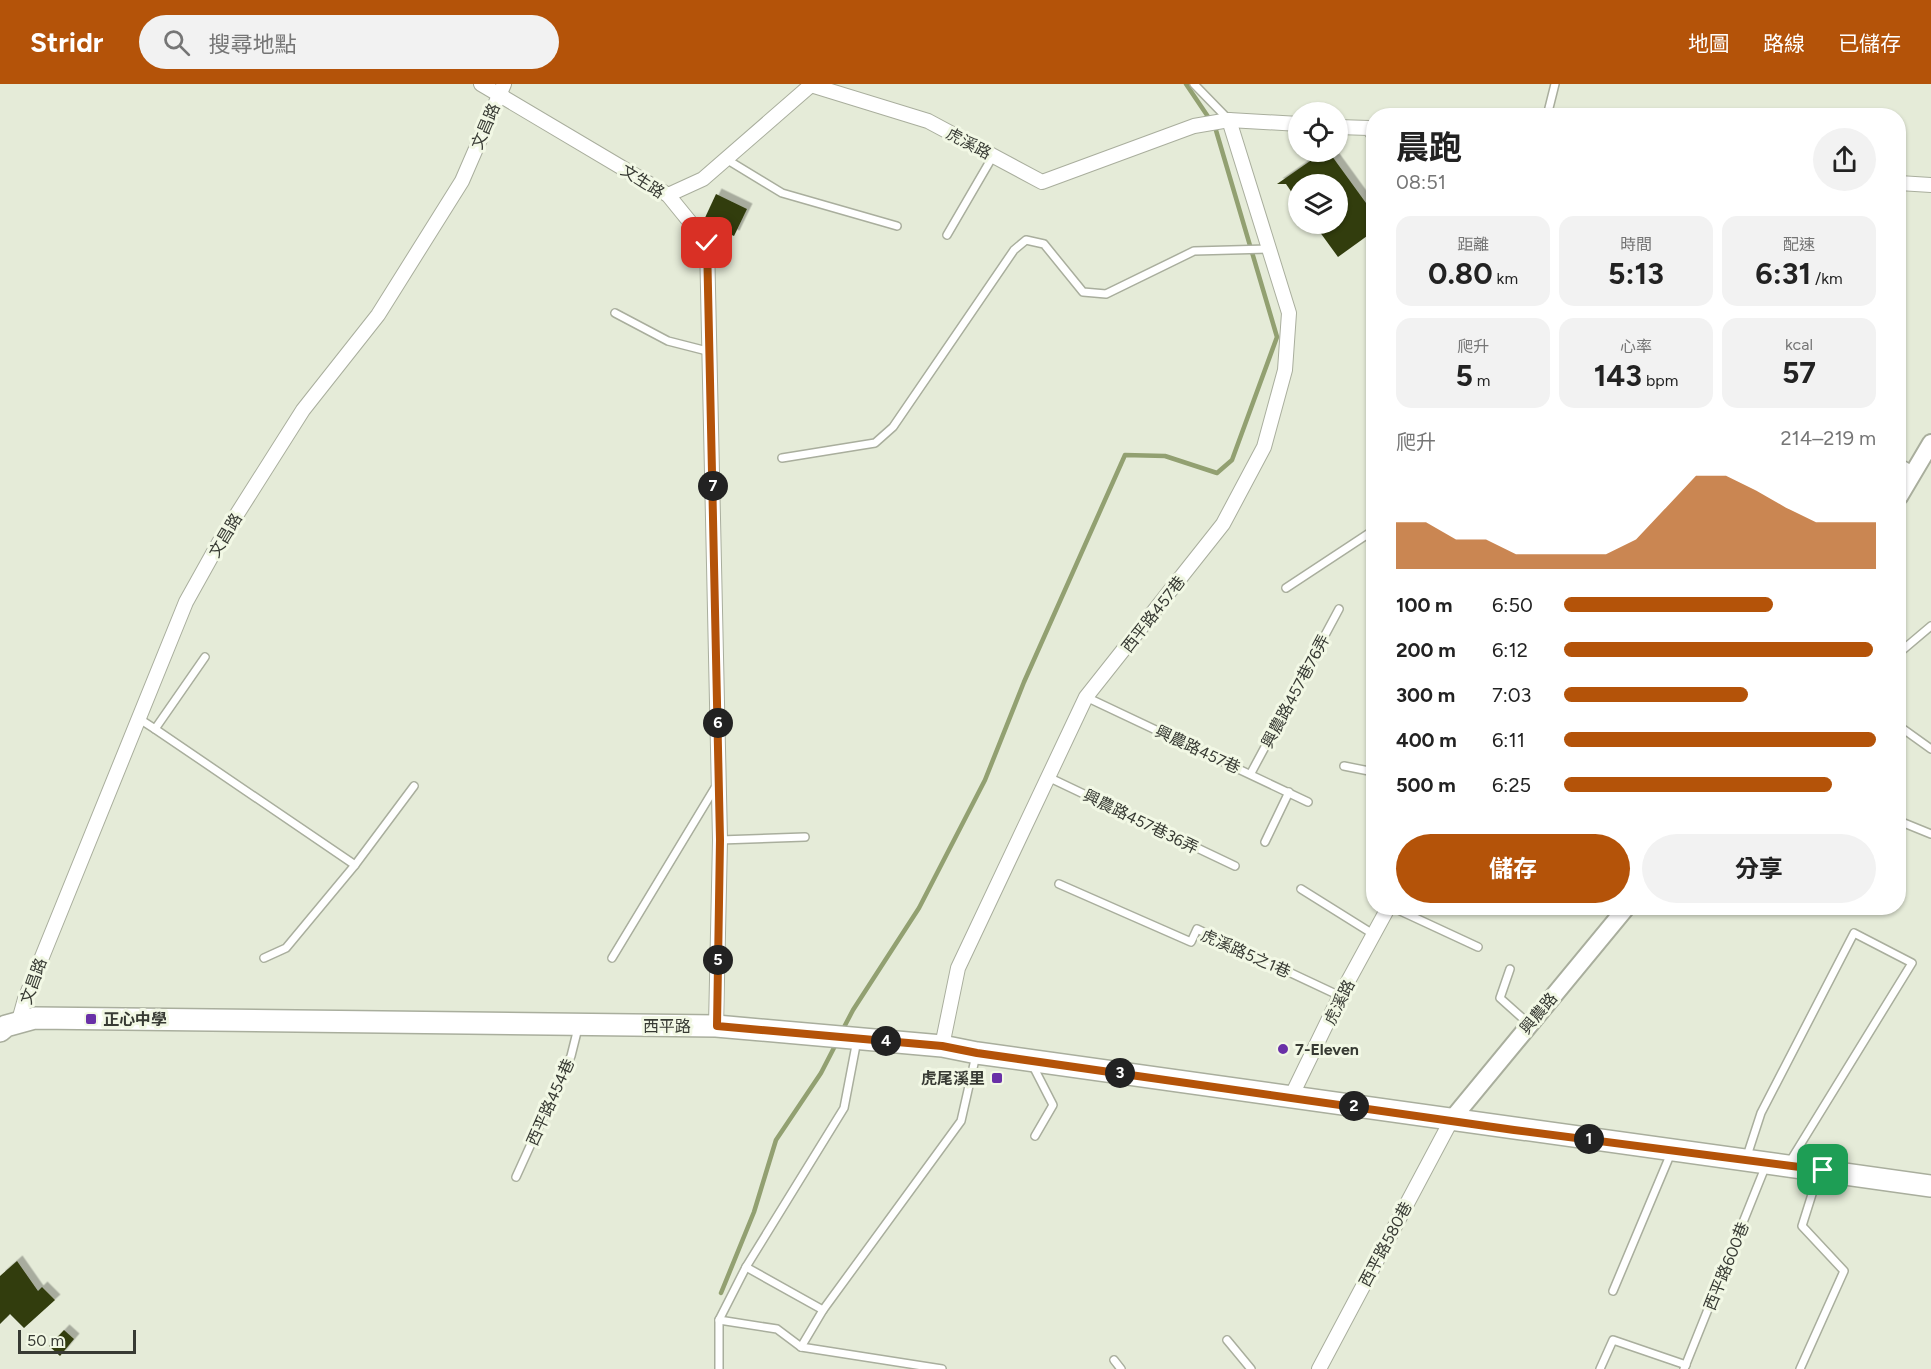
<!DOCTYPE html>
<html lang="zh-TW">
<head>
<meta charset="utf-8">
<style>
	:root { --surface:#fff; --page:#f2f2f2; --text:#222; --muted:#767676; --accent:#b45309 }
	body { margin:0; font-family:Figtree,"Noto Sans TC",sans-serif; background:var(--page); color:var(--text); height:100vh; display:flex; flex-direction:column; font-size:22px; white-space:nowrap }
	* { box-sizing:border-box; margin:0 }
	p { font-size:20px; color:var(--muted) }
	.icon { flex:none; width:33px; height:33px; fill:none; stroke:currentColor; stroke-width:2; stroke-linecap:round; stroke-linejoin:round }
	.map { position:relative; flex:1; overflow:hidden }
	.sheet { position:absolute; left:1366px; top:24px; width:540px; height:807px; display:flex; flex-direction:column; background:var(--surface); border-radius:24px; box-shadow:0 2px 4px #0004 }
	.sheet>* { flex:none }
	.controls { position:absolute; left:1288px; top:18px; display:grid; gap:12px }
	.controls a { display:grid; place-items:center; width:60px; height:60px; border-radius:50%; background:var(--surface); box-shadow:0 2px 4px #0004; font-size:30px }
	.scale { position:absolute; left:18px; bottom:15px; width:118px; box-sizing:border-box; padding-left:6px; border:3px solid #373a33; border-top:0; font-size:16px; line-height:21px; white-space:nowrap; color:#373a33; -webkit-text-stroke:4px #f2f8e5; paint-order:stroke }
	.pin { position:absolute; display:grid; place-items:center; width:51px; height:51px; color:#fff; margin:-26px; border-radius:12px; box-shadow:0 3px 9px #0006 }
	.km { position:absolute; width:30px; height:30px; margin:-15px; border-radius:50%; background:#222; color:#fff; font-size:16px; line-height:30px; text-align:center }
	.round { display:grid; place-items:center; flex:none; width:63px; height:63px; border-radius:32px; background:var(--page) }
	.head { display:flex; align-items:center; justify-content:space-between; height:102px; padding:0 30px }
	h1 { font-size:33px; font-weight:700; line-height:45px }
	.stats { display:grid; grid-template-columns:repeat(3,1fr); gap:9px; height:102px; padding:6px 30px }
	.stats div { display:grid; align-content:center; border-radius:15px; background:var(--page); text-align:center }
	.stats b { font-size:30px; font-weight:700 }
	.stats small { font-size:16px; font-weight:400 }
	.stats p { font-size:16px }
	.chart { height:168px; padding:12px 30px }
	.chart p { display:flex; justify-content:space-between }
	.chart svg { width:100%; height:108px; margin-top:6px; fill:var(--accent); opacity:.7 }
	.primary-button { display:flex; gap:12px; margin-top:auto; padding:12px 30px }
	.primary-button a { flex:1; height:69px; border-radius:36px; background:var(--accent); color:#fff; font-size:24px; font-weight:700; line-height:69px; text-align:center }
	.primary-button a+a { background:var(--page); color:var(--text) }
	ul { padding:0 30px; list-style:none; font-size:20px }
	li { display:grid; grid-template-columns:96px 72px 1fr; align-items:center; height:45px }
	li i { height:15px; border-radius:8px; background:var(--accent) }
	header { display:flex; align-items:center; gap:36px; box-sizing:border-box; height:84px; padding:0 30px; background:var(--accent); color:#fff }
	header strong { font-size:28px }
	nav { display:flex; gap:33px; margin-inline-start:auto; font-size:21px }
	.search { width:420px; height:54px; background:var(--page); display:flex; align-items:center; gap:15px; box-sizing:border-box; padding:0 21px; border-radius:33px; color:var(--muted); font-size:22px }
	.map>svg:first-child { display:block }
</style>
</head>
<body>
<header>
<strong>Stridr</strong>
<div class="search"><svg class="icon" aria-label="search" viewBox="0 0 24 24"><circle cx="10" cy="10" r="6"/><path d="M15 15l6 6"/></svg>搜尋地點</div>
<nav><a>地圖</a><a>路線</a><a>已儲存</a></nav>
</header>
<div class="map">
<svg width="1931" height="1285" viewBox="0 0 1931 1285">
	<defs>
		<filter id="shadow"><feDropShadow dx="5.5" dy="-5.5" stdDeviation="0" flood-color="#0004"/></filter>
	</defs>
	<rect width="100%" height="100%" fill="#e5ebd8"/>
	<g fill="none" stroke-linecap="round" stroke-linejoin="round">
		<g stroke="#92a071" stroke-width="4.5">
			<polyline points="842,947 853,926 919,824 985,696 1024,598 1125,371 1165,372 1217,389 1232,376 1277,253 1215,43 1186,0"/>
			<polyline points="721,1209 754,1128 776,1056 821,989 837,958"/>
		</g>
	</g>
	<g fill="#323c0f" filter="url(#shadow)">
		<polygon points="1323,68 1329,68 1374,130 1374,147 1338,173 1314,140 1338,140 1338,100 1299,100 1299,119 1286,100 1277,100"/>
		<polygon points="716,110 747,125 734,152 703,138"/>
		<polygon points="17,1177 38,1207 42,1203 55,1216 24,1244 10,1230 0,1240 0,1192"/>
		<polygon points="64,1246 74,1255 60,1272 49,1262"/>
	</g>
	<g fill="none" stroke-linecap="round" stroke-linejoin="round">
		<g stroke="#a9ae9d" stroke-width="10">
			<g id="service">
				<polyline points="1194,0 1229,36"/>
				<polyline points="1547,32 1555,0"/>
				<polyline points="726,75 782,109 897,142"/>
				<polyline points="947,151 993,72"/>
				<polyline points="615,229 668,257 711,268"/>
				<polyline points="782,374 875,359 893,343 1014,166 1026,156 1044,160 1083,208 1106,210 1194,167 1268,165"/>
				<polyline points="1899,378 1914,387"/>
				<polyline points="1286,504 1374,446"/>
				<polyline points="1899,569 1931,542"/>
				<polyline points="1086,613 1308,718"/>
				<polyline points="138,634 155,645 205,573"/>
				<polyline points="1899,642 1931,665"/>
				<polyline points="155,645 355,781"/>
				<polyline points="1344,682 1374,688"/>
				<polyline points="1251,689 1339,525"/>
				<polyline points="1048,693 1235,782"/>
				<polyline points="1899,737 1931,750"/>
				<polyline points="720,756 805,753"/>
				<polyline points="1265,758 1289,708"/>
				<polyline points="1059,800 1191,858 1197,845 1340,912"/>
				<polyline points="1301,805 1373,850"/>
				<polyline points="1394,824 1478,863"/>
				<polyline points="264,874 286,864 355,781 414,702"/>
				<polyline points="612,874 716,702"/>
				<polyline points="1510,885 1500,914 1529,940"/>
				<polyline points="857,956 844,1024 746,1183 823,1226 961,1037 976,971"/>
				<polyline points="1033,982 1053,1021 1035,1052"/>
				<polyline points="1746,1075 1761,1029 1854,849 1912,879 1789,1079"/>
				<polyline points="516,1093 571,972 578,944"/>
				<polyline points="1613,1207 1671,1069"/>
				<polyline points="719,1236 777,1245 801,1263 823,1226"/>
				<polyline points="1227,1256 1251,1285"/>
				<polyline points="801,1263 942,1285"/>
				<polyline points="1114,1276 1121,1285"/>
				<polyline points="719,1285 719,1236 746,1183"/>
				<polyline points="1600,1285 1613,1256 1686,1281"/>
				<polyline points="1684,1285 1766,1081"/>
				<polyline points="1800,1285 1844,1187 1802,1142 1819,1088"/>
			</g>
		</g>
		<g stroke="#a9ae9d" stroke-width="16">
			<g id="minor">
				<polyline points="481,0 668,111 707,159 720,756 716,942"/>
				<polyline points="1338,43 1369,44 1374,51"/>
				<polyline points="1899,99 1931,101"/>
				<polyline points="668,111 703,95 811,1 928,37 1042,98 1194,42 1229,36 1299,40"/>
				<polyline points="18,940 25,915 186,518 220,457 303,326 378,231 462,97 504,0"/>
				<polyline points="942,962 958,884 1086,613 1223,440 1264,363 1285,286 1289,229 1229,36"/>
				<polyline points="1291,1013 1340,912 1388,824"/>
				<polyline points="1319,1285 1452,1035"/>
			</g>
		</g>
		<g stroke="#a9ae9d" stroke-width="20">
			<g id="tertiary">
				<polyline points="1899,413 1931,359"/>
				<polyline points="1452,1035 1626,824"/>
			</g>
		</g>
		<g stroke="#a9ae9d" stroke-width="24">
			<polyline id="primary" points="0,947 6,942 35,934 716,942 942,962 977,969 1931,1102"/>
		</g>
		<use href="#service" stroke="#fff" stroke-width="7"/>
		<use href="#minor" stroke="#fff" stroke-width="14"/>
		<use href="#tertiary" stroke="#fff" stroke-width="16"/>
		<use href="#primary" stroke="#fff" stroke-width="21"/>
	</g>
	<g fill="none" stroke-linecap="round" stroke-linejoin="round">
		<g stroke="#fff" stroke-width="12">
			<polyline id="route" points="707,159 720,756 717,942 942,962 977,969 1514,1046 1823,1086"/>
		</g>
		<use href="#route" stroke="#b45309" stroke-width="8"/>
	</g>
	<g fill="#6930a7" stroke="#f2f8e5" stroke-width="2">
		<rect x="85" y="929" width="12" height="12" rx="3"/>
		<circle cx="1283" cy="965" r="6"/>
		<rect x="991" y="988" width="12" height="12" rx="3"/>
	</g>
	<g text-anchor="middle" stroke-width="6" stroke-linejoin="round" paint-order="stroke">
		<g font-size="16" fill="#373a33" stroke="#f2f8e5">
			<text transform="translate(485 42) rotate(-67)" y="6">文昌路</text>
			<text transform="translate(969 59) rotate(28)" y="6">虎溪路</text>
			<text transform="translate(643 97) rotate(32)" y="6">文生路</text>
			<text transform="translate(225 451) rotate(-59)" y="6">文昌路</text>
			<text transform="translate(1153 530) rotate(-52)" y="6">西平路457巷</text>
			<text transform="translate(1295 607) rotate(-62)" y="6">興農路457巷76弄</text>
			<text transform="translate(1198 665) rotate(25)" y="6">興農路457巷</text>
			<text transform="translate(1141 737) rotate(26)" y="6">興農路457巷36弄</text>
			<text transform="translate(1246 869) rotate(24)" y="6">虎溪路5之1巷</text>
			<text transform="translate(33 897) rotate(-70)" y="6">文昌路</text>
			<text transform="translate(1339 918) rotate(-64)" y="6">虎溪路</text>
			<text transform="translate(1538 929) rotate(-50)" y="6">興農路</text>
			<text x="667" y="948">西平路</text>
			<text transform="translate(550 1018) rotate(-66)" y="6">西平路454巷</text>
			<text transform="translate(1385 1160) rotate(-62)" y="6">西平路580巷</text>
			<text transform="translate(1726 1182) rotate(-68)" y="6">西平路600巷</text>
		</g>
		<g font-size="16" font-weight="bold" fill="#373a33" stroke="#f2f8e5" text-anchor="start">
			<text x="103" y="941">正心中學</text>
			<text x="1295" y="971">7-Eleven</text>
			<text x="985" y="1000" text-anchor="end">虎尾溪里</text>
		</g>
	</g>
</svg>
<div class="controls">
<a><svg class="icon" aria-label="locate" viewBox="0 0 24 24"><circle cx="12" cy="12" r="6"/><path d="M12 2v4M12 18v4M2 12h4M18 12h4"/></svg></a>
<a><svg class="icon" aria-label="layers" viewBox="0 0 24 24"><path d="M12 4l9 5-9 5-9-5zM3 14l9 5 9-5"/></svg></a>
</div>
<div class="scale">50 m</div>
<div class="pin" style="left:1823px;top:1086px;background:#1e9e55"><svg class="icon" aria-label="arrive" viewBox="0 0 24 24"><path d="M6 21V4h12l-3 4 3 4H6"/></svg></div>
<div class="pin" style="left:707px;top:159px;background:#d93025"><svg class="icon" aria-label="check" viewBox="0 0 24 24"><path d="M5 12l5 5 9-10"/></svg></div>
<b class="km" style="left:1589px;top:1055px">1</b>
<b class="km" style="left:1354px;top:1022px">2</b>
<b class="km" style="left:1120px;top:989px">3</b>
<b class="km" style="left:886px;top:957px">4</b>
<b class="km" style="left:718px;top:876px">5</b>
<b class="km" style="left:718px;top:639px">6</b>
<b class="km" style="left:713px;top:402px">7</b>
<section class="sheet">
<div class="head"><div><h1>晨跑</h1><p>08:51</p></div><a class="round"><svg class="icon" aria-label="share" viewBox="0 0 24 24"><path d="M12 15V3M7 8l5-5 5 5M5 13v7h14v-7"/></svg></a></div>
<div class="stats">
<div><p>距離</p><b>0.80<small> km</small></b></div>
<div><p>時間</p><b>5:13</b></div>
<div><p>配速</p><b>6:31<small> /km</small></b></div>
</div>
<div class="stats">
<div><p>爬升</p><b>5<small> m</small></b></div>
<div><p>心率</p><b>143<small> bpm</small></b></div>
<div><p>kcal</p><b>57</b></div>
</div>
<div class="chart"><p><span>爬升</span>214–219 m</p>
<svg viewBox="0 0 160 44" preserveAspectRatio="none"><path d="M0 44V25L10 25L20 32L30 32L40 38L50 38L60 38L70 38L80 32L90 19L100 6L110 6L120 12L130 19L140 25L150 25L160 25V44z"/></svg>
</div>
<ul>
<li><b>100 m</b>6:50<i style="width:67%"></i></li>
<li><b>200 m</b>6:12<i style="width:99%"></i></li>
<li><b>300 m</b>7:03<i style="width:59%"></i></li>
<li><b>400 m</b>6:11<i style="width:100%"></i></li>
<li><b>500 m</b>6:25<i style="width:86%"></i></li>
</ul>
<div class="primary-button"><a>儲存</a><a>分享</a></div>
</section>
</div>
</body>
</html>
